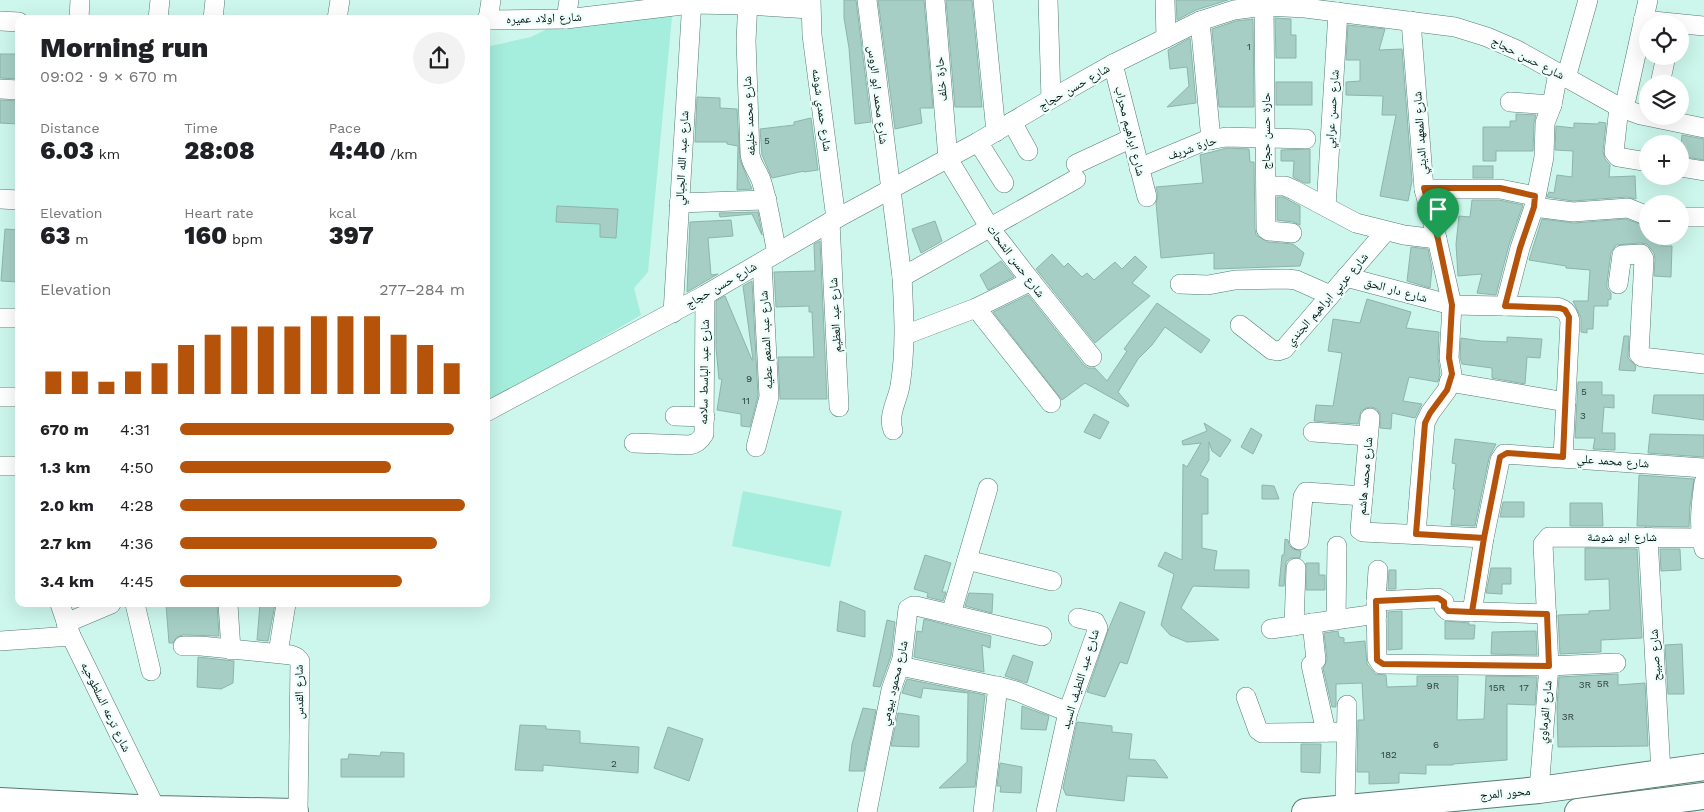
<!DOCTYPE html>
<html lang="en">
<head>
<meta charset="utf-8">
<style>
	:root { --surface:#fff; --page:#f2f2f2; --text:#202124; --muted:#757577; --accent:#b45309 }
	body { margin:0; font-family:"Work Sans","Noto Naskh Arabic",sans-serif; background:var(--page); color:var(--text); height:100vh; display:flex; flex-direction:column; font-size:19px; white-space:nowrap }
	* { box-sizing:border-box; margin:0 }
	p { font-size:16px; color:var(--muted) }
	.icon { flex:none; width:28px; height:28px; fill:none; stroke:currentColor; stroke-width:2; stroke-linecap:round; stroke-linejoin:round }
	.map { position:relative; flex:1; overflow:hidden }
	.sheet { position:absolute; left:15px; top:15px; width:475px; height:592px; display:flex; flex-direction:column; background:var(--surface); border-radius:10px; box-shadow:0 5px 20px #0002 }
	.sheet>* { flex:none }
	.tools { position:absolute; left:1639px; top:15px; display:grid; gap:10px }
	.tools a { display:grid; place-items:center; width:50px; height:50px; border-radius:50%; background:var(--surface); box-shadow:0 5px 20px #0002; font-size:25px }
	.pin { position:absolute; display:grid; place-items:center; width:42px; height:42px; color:#fff; margin:-51px -21px; border-radius:50% 50% 50% 0; rotate:-45deg; box-shadow:0 0 5px #0007 }
	.pin .icon { rotate:45deg }
	.round { display:grid; place-items:center; flex:none; width:52px; height:52px; border-radius:26px; background:var(--page) }
	.headline { display:flex; align-items:center; justify-content:space-between; height:85px; padding:0 25px }
	h1 { font-size:28px; font-weight:800; line-height:38px }
	.figures { display:grid; grid-template-columns:repeat(3,1fr); gap:8px; height:85px; padding:5px 25px }
	.figures div { display:grid; align-content:center }
	.figures b { font-size:25px; font-weight:800 }
	.figures small { font-size:14px; font-weight:400 }
	.figures p { font-size:14px }
	.chart { height:140px; padding:10px 25px }
	.chart p { display:flex; justify-content:space-between }
	.chart svg { width:100%; height:90px; margin-top:5px; stroke:var(--accent); stroke-width:6 }
	ul { padding:0 25px; list-style:none; font-size:16px }
	li { display:grid; grid-template-columns:80px 60px 1fr; align-items:center; height:38px }
	li i { height:12px; border-radius:6px; background:var(--accent) }
	.map>svg:first-child { display:block }
</style>
</head>
<body>
<div class="map">
<svg width="1704" height="812" viewBox="0 0 1704 812">
	<rect width="100%" height="100%" fill="#cdf7ec"/>
	<g fill="#a5eddc">
		<polygon points="672,16 648,272 634,288 641,315 528,381 486,401 486,47 531,37 553,26"/>
		<polygon points="743,491 842,511 830,567 732,546"/>
	</g>
	<g fill="#a6cec4" stroke="#8db4ab">
		<polygon points="844,0 856,0 871,122 855,124 849,48 844,18"/>
		<polygon points="878,0 924,0 933,108 920,108 922,123 895,129"/>
		<polygon points="946,0 972,0 982,107 955,107"/>
		<polygon points="1176,0 1228,0 1196,10 1177,20"/>
		<polygon points="1275,18 1291,19 1291,35 1296,35 1296,58 1276,58"/>
		<polygon points="1253,19 1254,107 1219,107 1212,29 1236,21"/>
		<polygon points="1348,25 1385,29 1379,50 1402,49 1412,181 1408,201 1380,196 1396,115 1382,115 1383,96 1346,95 1346,82 1360,81 1360,60 1346,60"/>
		<polygon points="1190,38 1196,103 1167,107 1189,86 1187,67 1170,69 1168,50"/>
		<polygon points="0,54 19,54 19,79 0,78"/>
		<rect x="1276" y="82" width="36" height="23"/>
		<polygon points="697,97 720,98 720,108 737,109 740,160 752,189 737,190 738,146 727,144 727,142 695,142"/>
		<polygon points="0,100 19,101 19,124 0,123"/>
		<polygon points="1516,114 1536,115 1534,123 1533,151 1496,151 1496,161 1483,161 1483,127 1510,127 1510,121 1516,121"/>
		<polygon points="811,118 818,170 804,172 804,171 772,178 762,155 760,129 794,125 794,122"/>
		<polygon points="1599,122 1606,123 1603,151 1605,159 1610,165 1609,177 1635,176 1636,199 1627,197 1573,201 1547,197 1549,192 1554,193 1557,175 1572,177 1573,151 1555,150 1556,126 1574,128 1574,123 1598,124"/>
		<polygon points="1682,135 1704,139 1704,160 1680,156"/>
		<polygon points="1227,148 1249,149 1250,162 1254,162 1255,229 1256,235 1268,242 1293,244 1304,253 1300,266 1214,269 1214,253 1161,258 1156,203 1158,195 1156,187 1203,183 1200,155"/>
		<polygon points="1310,149 1310,183 1304,183 1293,177 1294,161 1281,161 1281,150"/>
		<rect x="1473" y="166" width="20" height="12"/>
		<polygon points="1277,197 1283,197 1300,206 1300,225 1293,222 1277,220"/>
		<polygon points="1472,200 1499,200 1523,205 1509,245 1496,295 1477,293 1482,274 1458,276 1456,244 1459,216 1470,217"/>
		<polygon points="557,206 618,209 616,238 600,237 600,224 556,222"/>
		<polygon points="758,212 762,235 752,214 720,217 719,213"/>
		<polygon points="1542,219 1574,223 1626,219 1648,227 1648,236 1658,236 1658,241 1662,241 1662,246 1672,246 1671,277 1654,276 1655,259 1654,253 1647,244 1640,243 1616,245 1611,253 1607,282 1607,288 1611,293 1611,299 1608,300 1608,306 1594,306 1593,329 1587,329 1587,333 1581,332 1581,318 1573,301 1588,301 1590,270 1566,268 1566,266 1529,260"/>
		<polygon points="731,220 733,236 708,238 711,275 718,274 687,292 690,222"/>
		<polygon points="935,221 942,241 921,253 912,229"/>
		<polygon points="5,229 19,230 19,282 1,281"/>
		<polygon points="820,241 827,399 780,399 778,357 814,357 812,312 809,312 809,306 776,307 774,272 815,271 814,244"/>
		<polygon points="1411,247 1428,249 1432,269 1430,288 1407,281"/>
		<polygon points="1052,254 1064,267 1068,263 1082,277 1087,273 1094,280 1115,262 1122,269 1135,256 1147,267 1132,283 1150,296 1095,343 1036,269"/>
		<polygon points="1001,261 1014,277 988,290 980,275"/>
		<polygon points="752,281 758,396 750,427 741,426 741,414 717,410 722,379 719,379 716,348 716,301 725,296 752,360 753,360 743,286"/>
		<polygon points="1028,295 1083,364 1088,368 1095,368 1107,381 1127,351 1124,349 1157,303 1210,340 1201,353 1165,327 1152,345 1138,359 1118,392 1129,405 1128,407 1085,383 1062,400 993,312"/>
		<polygon points="1367,299 1411,312 1406,328 1439,332 1438,357 1440,373 1438,382 1409,377 1403,401 1422,404 1415,418 1392,413 1391,429 1380,428 1380,414 1377,409 1371,407 1366,408 1361,411 1358,424 1314,421 1316,405 1333,406 1342,353 1328,351 1333,319 1360,323"/>
		<polygon points="1624,336 1629,336 1628,358 1636,366 1635,371 1619,370"/>
		<polygon points="1507,337 1542,339 1540,358 1527,357 1525,384 1492,378 1492,368 1462,364 1460,357 1461,338 1481,341 1507,342"/>
		<polygon points="1578,382 1602,382 1602,395 1614,395 1614,408 1604,407 1602,433 1615,433 1615,450 1593,449 1595,438 1575,438"/>
		<polygon points="1654,395 1704,395 1704,420 1652,413"/>
		<polygon points="1094,414 1109,422 1100,439 1084,432"/>
		<polygon points="1204,423 1231,440 1220,457 1212,451 1209,442 1209,460 1200,475 1208,479 1208,514 1202,514 1202,548 1217,551 1214,570 1249,570 1249,588 1193,586 1181,608 1219,640 1187,642 1170,635 1161,625 1174,574 1158,566 1165,552 1182,560 1183,464 1187,467 1201,443 1183,445 1182,441 1207,431"/>
		<polygon points="1251,428 1262,435 1253,454 1241,447"/>
		<polygon points="1650,434 1704,435 1704,457 1648,453"/>
		<polygon points="1455,439 1496,444 1489,458 1475,526 1451,525 1455,489 1453,489 1456,464 1452,463"/>
		<polygon points="1639,475 1694,479 1690,506 1689,527 1637,526"/>
		<polygon points="1262,485 1274,486 1279,499 1262,499"/>
		<polygon points="1503,502 1524,502 1524,517 1500,517"/>
		<polygon points="1570,503 1602,503 1603,526 1570,526"/>
		<polygon points="1285,539 1288,540 1289,545 1293,549 1301,551 1300,558 1291,558 1286,562 1284,586 1279,586 1282,555 1284,555"/>
		<polygon points="1585,548 1637,549 1642,638 1601,640 1601,652 1560,654 1558,615 1589,614 1589,611 1610,610 1609,579 1585,580"/>
		<polygon points="1660,549 1680,549 1681,570 1661,571"/>
		<polygon points="925,555 951,563 942,592 946,592 943,601 927,597 928,593 914,589"/>
		<polygon points="1306,563 1319,563 1319,575 1325,575 1325,590 1306,590"/>
		<polygon points="1491,568 1511,568 1511,584 1502,584 1502,594 1486,593"/>
		<polygon points="1389,570 1396,570 1396,589 1388,589"/>
		<polygon points="969,593 993,594 992,613 965,606"/>
		<polygon points="840,601 865,611 865,637 837,631"/>
		<polygon points="1120,602 1145,612 1127,664 1120,662 1105,697 1087,692 1109,628"/>
		<polygon points="166,604 217,604 219,636 183,635 177,637 173,643 169,643"/>
		<polygon points="260,604 275,604 268,641 257,640"/>
		<polygon points="1402,611 1402,649 1388,650 1388,612"/>
		<polygon points="924,619 991,636 990,648 982,645 984,672 914,657 917,631 922,632"/>
		<polygon points="887,620 895,622 891,656 880,687 873,686"/>
		<polygon points="1445,621 1469,623 1469,625 1475,625 1474,639 1445,639"/>
		<polygon points="1338,631 1339,637 1344,638 1344,643 1365,641 1367,664 1375,674 1386,675 1387,687 1417,686 1417,676 1458,676 1457,720 1484,719 1486,676 1537,677 1535,705 1507,704 1507,760 1453,764 1453,765 1426,765 1426,774 1399,773 1399,783 1369,784 1369,772 1357,772 1358,720 1364,720 1362,683 1336,684 1336,707 1332,707 1323,668 1327,659 1324,633"/>
		<polygon points="1536,631 1537,655 1491,654 1492,632"/>
		<polygon points="1682,644 1684,694 1668,694 1665,645"/>
		<polygon points="1013,655 1033,662 1027,683 1005,676"/>
		<polygon points="198,657 234,661 233,683 221,689 197,687"/>
		<polygon points="1618,674 1618,685 1645,683 1648,746 1558,747 1557,707 1559,677"/>
		<polygon points="907,679 985,695 975,787 939,788 967,762 968,693 923,688 921,698 902,693"/>
		<polygon points="1022,706 1049,716 1046,730 1021,729"/>
		<polygon points="863,708 876,710 864,771 849,771 852,744"/>
		<polygon points="898,713 919,716 919,747 891,746"/>
		<polygon points="1077,722 1112,726 1112,732 1132,734 1129,759 1155,760 1168,778 1127,776 1124,801 1066,795 1063,788"/>
		<polygon points="520,725 546,726 546,729 580,731 580,743 639,747 638,773 543,765 543,771 515,770"/>
		<polygon points="668,727 703,739 689,781 654,768"/>
		<polygon points="1301,744 1321,744 1320,773 1301,772"/>
		<polygon points="381,752 404,753 404,777 341,777 341,759 348,759 349,754 380,756"/>
		<polygon points="1000,763 1022,767 1021,793 1000,792 1001,786 997,786"/>
	</g>
	<g fill="none" stroke-linecap="round" stroke-linejoin="round">
		<g stroke="#557b72" stroke-width="20">
			<g id="minor">
				<path d="M748,0L746,41L750,154C751,165 759,172 762,183C769,206 772,230 777,253"/>
				<polyline points="811,0 812,35 836,219"/>
				<path d="M867,0L902,277C904,314 906,349 900,386C898,399 887,417 893,430"/>
				<polyline points="935,0 948,159 990,228 1031,281 1092,357"/>
				<polyline points="983,0 996,132"/>
				<polyline points="1048,0 1051,99"/>
				<polyline points="1165,0 1166,38"/>
				<polyline points="1264,6 1266,229 1269,231 1292,233"/>
				<polyline points="79,19 80,0"/>
				<polyline points="158,19 160,0"/>
				<polyline points="213,19 215,0"/>
				<polyline points="337,19 340,0"/>
				<polyline points="566,19 569,0"/>
				<polyline points="486,20 566,19 691,4 748,5 810,9"/>
				<polyline points="488,20 491,0"/>
				<polyline points="1643,20 1704,26"/>
				<polyline points="0,21 19,22"/>
				<polyline points="1200,21 1211,140"/>
				<polyline points="1411,21 1424,189 1437,239 1452,305 1449,358 1452,374 1447,390 1430,413 1425,423 1416,534"/>
				<polyline points="1113,64 1147,197"/>
				<polyline points="1566,78 1588,0"/>
				<polyline points="1660,84 1666,56"/>
				<polyline points="0,89 19,90"/>
				<polyline points="1510,102 1552,105"/>
				<polyline points="1619,107 1614,152 1618,157 1648,162"/>
				<polyline points="1624,109 1648,0"/>
				<polyline points="1012,122 1028,151"/>
				<polyline points="978,142 1004,183"/>
				<polyline points="1076,164 1132,138"/>
				<polyline points="1680,167 1704,171"/>
				<polyline points="1139,168 1204,141 1226,137 1306,139"/>
				<polyline points="1266,186 1285,186 1294,190 1356,223 1404,235 1437,239"/>
				<polyline points="1424,189 1500,189 1535,196"/>
				<polyline points="0,199 19,200"/>
				<polyline points="679,203 767,200"/>
				<polyline points="1326,207 1338,12"/>
				<polyline points="1534,207 1573,212 1628,208 1648,216"/>
				<polyline points="1680,217 1704,217"/>
				<polyline points="830,222 839,407"/>
				<polyline points="902,277 1076,179"/>
				<path d="M1346,277L1452,305L1555,307C1564,308 1568,312 1570,321L1563,457"/>
				<polyline points="1180,284 1208,285 1235,280 1287,279 1296,280 1330,295"/>
				<polyline points="1618,284 1622,255 1641,254 1644,259 1639,354 1642,357 1704,364"/>
				<polyline points="1505,306 1520,248 1534,207 1544,157 1545,123 1552,105 1558,73"/>
				<polyline points="976,308 1051,403"/>
				<polyline points="673,313 692,0"/>
				<polyline points="0,318 19,318"/>
				<polyline points="1240,325 1272,350 1278,351 1284,349 1386,231"/>
				<polyline points="905,335 976,308 1031,281"/>
				<polyline points="1449,382 1566,402"/>
				<polyline points="0,397 19,397"/>
				<polyline points="486,412 705,295 830,222 978,142 1051,99 1113,64 1200,21 1234,10 1264,6 1305,8 1455,27 1487,37 1517,50 1619,107 1641,115 1704,128"/>
				<polyline points="675,416 705,417"/>
				<polyline points="1370,418 1360,530 1363,532 1484,538"/>
				<polyline points="1313,432 1368,436"/>
				<path d="M634,443L689,445C696,444 700,441 704,434L705,295"/>
				<polyline points="756,447 769,397 762,262"/>
				<polyline points="0,466 19,466"/>
				<path d="M1704,482C1701,504 1698,527 1704,549"/>
				<polyline points="1648,537 1661,773"/>
				<polyline points="1299,540 1303,497 1306,492 1363,496"/>
				<polyline points="967,560 1052,581"/>
				<polyline points="1378,570 1376,601 1377,658 1381,664 1549,666 1616,663"/>
				<polyline points="1376,601 1438,598 1444,602 1444,607 1448,611 1547,614"/>
				<polyline points="60,604 71,636 156,809"/>
				<polyline points="135,604 151,671"/>
				<polyline points="228,604 231,650"/>
				<polyline points="1472,612 1484,538 1500,460 1504,454 1704,468"/>
				<polyline points="951,614 988,488"/>
				<polyline points="1336,620 1337,546"/>
				<polyline points="66,623 111,604"/>
				<polyline points="1312,623 1316,660"/>
				<polyline points="1294,626 1296,568"/>
				<polyline points="1271,629 1377,614"/>
				<polyline points="0,641 71,636"/>
				<polyline points="183,646 201,646 291,655 296,657 300,661 298,812"/>
				<polyline points="278,653 286,604"/>
				<polyline points="1311,665 1326,732"/>
				<polyline points="900,666 1001,687 1016,691 1068,712"/>
				<polyline points="1246,697 1258,730 1262,733 1346,732"/>
				<polyline points="1539,790 1549,666 1543,544 1549,537 1701,538 1704,540"/>
				<polyline points="1345,808 1347,705"/>
				<polyline points="867,812 891,690 902,659 908,609 913,606 916,606 1042,636"/>
				<polyline points="983,812 998,686"/>
				<polyline points="1046,812 1068,712 1098,628 1095,622 1078,618"/>
			</g>
		</g>
		<g stroke="#557b72" stroke-width="28">
			<g id="secondary">
				<polyline points="0,801 156,809 295,812"/>
				<polyline points="1305,812 1539,790 1704,767"/>
				<polyline points="1578,812 1704,796"/>
			</g>
		</g>
		<use href="#minor" stroke="#fff" stroke-width="19"/>
		<use href="#secondary" stroke="#fff" stroke-width="26"/>
	</g>
	<g fill="none" stroke-linecap="round" stroke-linejoin="round">
		<g stroke="#fff" stroke-width="10">
			<polyline id="route" points="1438,239 1452,305 1449,358 1452,374 1447,390 1430,413 1425,423 1416,534 1484,538 1472,612 1448,611 1444,607 1444,602 1438,598 1376,601 1377,660 1383,664 1549,666 1547,614 1472,612 1484,538 1500,457 1507,453 1563,457 1569,317 1565,310 1560,308 1505,306 1520,248 1534,207 1535,196 1500,188 1424,188 1438,239"/>
		</g>
		<use href="#route" stroke="#b45309" stroke-width="6"/>
	</g>
	<g text-anchor="middle" stroke-width="4.5" stroke-linejoin="round" paint-order="stroke">
		<g font-size="10" fill="#2c403c">
			<text x="1249" y="50">1</text>
			<text x="767" y="144">5</text>
			<text x="749" y="382">9</text>
			<text x="1584" y="395">5</text>
			<text x="746" y="404">11</text>
			<text x="1583" y="419">3</text>
			<text x="1603" y="687">5R</text>
			<text x="1585" y="688">3R</text>
			<text x="1433" y="689">9R</text>
			<text x="1497" y="691">15R</text>
			<text x="1524" y="691">17</text>
			<text x="1568" y="720">3R</text>
			<text x="1436" y="748">6</text>
			<text x="1389" y="758">182</text>
			<text x="614" y="767">2</text>
		</g>
		<g font-size="12" fill="#03110e" stroke="#eefefa">
			<text transform="translate(544 18) rotate(-2)" y="4">شارع اولاد عميره</text>
			<text transform="translate(1528 58) rotate(27)" y="4">شارع حسن حجاج</text>
			<text transform="translate(941 79) rotate(-95)" y="4">حارة خلف</text>
			<text transform="translate(1074 87) rotate(-30)" y="4">شارع حسن حجاج</text>
			<text transform="translate(878 95) rotate(83)" y="4">شارع محمد ابو الروس</text>
			<text transform="translate(1332 109) rotate(-86)" y="4">شارع حسن عرابي</text>
			<text transform="translate(822 110) rotate(82)" y="4">شارع حمدي شوشه</text>
			<text transform="translate(749 116) rotate(-93)" y="4">شارع محمد خليفه</text>
			<text transform="translate(1130 131) rotate(76)" y="4">شارع ابراهيم محراب</text>
			<text transform="translate(1266 131) rotate(-90)" y="4">حارة حسن حجاج</text>
			<text transform="translate(1420 133) rotate(-94)" y="4">شارع المعهد الديني</text>
			<text transform="translate(1192 148) rotate(-19)" y="4">حارة شريف</text>
			<text transform="translate(682 158) rotate(-87)" y="4">شارع عبد الله الجبالي</text>
			<text transform="translate(1016 261) rotate(53)" y="4">شارع حسن الشحات</text>
			<text transform="translate(721 285) rotate(-30)" y="4">شارع حسن حجاج</text>
			<text transform="translate(1396 290) rotate(15)" y="4">شارع دار الحق</text>
			<text transform="translate(1327 299) rotate(-49)" y="4">شارع عربي ابراهيم الجندي</text>
			<text transform="translate(835 315) rotate(-93)" y="4">شارع عبد العظيم</text>
			<text transform="translate(766 340) rotate(-93)" y="4">شارع عبد المنعم عطيه</text>
			<text transform="translate(704 372) rotate(-89)" y="4">شارع عبد الباسط سلامه</text>
			<text transform="translate(1613 461) rotate(4)" y="4">شارع محمد علي</text>
			<text transform="translate(1365 476) rotate(-85)" y="4">شارع محمد هاشم</text>
			<text x="1622" y="541">شارع ابو شوشة</text>
			<text transform="translate(1655 655) rotate(-93)" y="4">شارع صبيح</text>
			<text transform="translate(1080 679) rotate(-73)" y="4">شارع عبد اللطيف السيد</text>
			<text transform="translate(894 683) rotate(-77)" y="4">شارع محمود بيومي</text>
			<text transform="translate(299 692) rotate(-91)" y="4">شارع القدس</text>
			<text transform="translate(106 707) rotate(64)" y="4">شارع ترعه السلطوحيه</text>
			<text transform="translate(1545 712) rotate(-85)" y="4">شارع الفرماوي</text>
			<text transform="translate(1505 793) rotate(-5)" y="4">محور المرج</text>
		</g>
	</g>
</svg>
<div class="tools">
<a><svg class="icon" aria-label="locate" viewBox="0 0 24 24"><circle cx="12" cy="12" r="6"/><path d="M12 2v4M12 18v4M2 12h4M18 12h4"/></svg></a>
<a><svg class="icon" aria-label="layers" viewBox="0 0 24 24"><path d="M12 4l9 5-9 5-9-5zM3 14l9 5 9-5"/></svg></a>
<a>+</a>
<a>−</a>
</div>
<div class="pin" style="left:1438px;top:239px;background:#1e9e55"><svg class="icon" aria-label="arrive" viewBox="0 0 24 24"><path d="M6 21V4h12l-3 4 3 4H6"/></svg></div>
<section class="sheet">
<div class="headline"><div><h1>Morning run</h1><p>09:02 · 9 × 670 m</p></div><a class="round"><svg class="icon" aria-label="share" viewBox="0 0 24 24"><path d="M12 15V3M7 8l5-5 5 5M5 13v7h14v-7"/></svg></a></div>
<div class="figures">
<div><p>Distance</p><b>6.03<small> km</small></b></div>
<div><p>Time</p><b>28:08</b></div>
<div><p>Pace</p><b>4:40<small> /km</small></b></div>
</div>
<div class="figures">
<div><p>Elevation</p><b>63<small> m</small></b></div>
<div><p>Heart rate</p><b>160<small> bpm</small></b></div>
<div><p>kcal</p><b>397</b></div>
</div>
<div class="chart"><p><span>Elevation</span>277–284 m</p>
<svg viewBox="0 0 160 44" preserveAspectRatio="none"><path d="M5 44V33M15 44V33M25 44V38M35 44V33M45 44V29M55 44V20M65 44V15M75 44V11M85 44V11M95 44V11M105 44V6M115 44V6M125 44V6M135 44V15M145 44V20M155 44V29"/></svg>
</div>
<ul>
<li><b>670 m</b>4:31<i style="width:96%"></i></li>
<li><b>1.3 km</b>4:50<i style="width:74%"></i></li>
<li><b>2.0 km</b>4:28<i style="width:100%"></i></li>
<li><b>2.7 km</b>4:36<i style="width:90%"></i></li>
<li><b>3.4 km</b>4:45<i style="width:78%"></i></li>
</ul>
</section>
</div>
</body>
</html>
